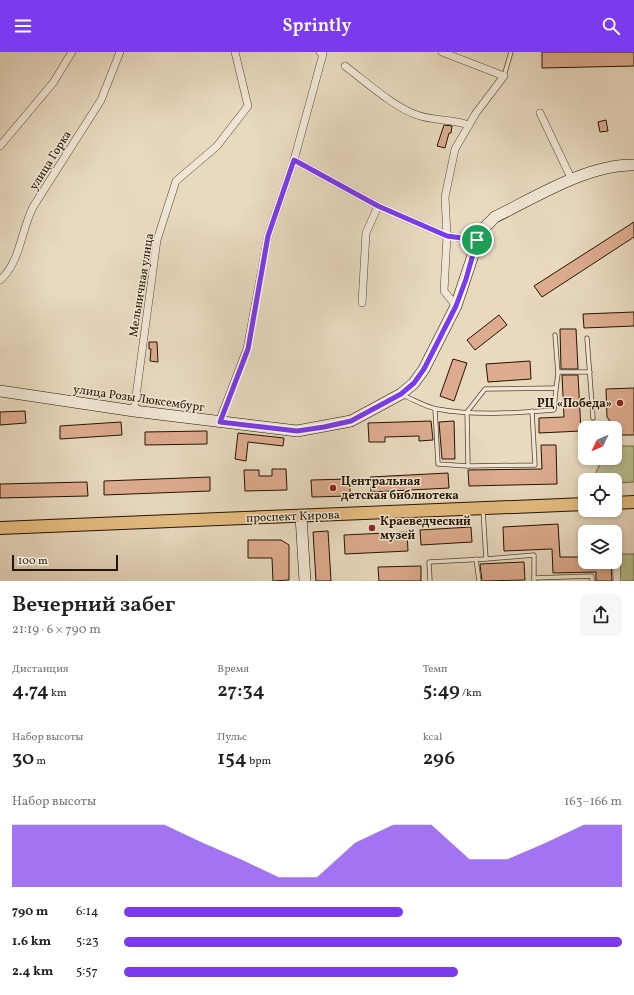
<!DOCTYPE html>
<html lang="ru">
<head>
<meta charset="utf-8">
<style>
	:root { --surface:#fff; --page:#f6f6f6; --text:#222; --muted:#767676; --accent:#7c3aed }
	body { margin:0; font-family:Vollkorn,serif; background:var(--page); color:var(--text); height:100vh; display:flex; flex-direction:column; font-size:15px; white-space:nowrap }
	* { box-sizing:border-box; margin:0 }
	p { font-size:13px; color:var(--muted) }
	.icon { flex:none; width:22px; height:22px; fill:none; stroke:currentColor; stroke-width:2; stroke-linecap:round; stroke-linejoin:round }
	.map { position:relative; height:529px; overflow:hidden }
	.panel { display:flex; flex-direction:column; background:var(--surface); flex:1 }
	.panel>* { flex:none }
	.needle { width:26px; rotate:226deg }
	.tools { position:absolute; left:578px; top:369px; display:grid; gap:8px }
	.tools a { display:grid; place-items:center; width:44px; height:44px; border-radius:8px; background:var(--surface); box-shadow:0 2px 6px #0003; font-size:20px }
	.scale { position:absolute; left:12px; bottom:10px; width:106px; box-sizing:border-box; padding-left:4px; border:2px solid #241501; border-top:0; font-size:11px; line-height:14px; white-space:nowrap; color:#241501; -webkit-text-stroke:3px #f0e6d5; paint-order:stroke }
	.pin { position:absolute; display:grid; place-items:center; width:34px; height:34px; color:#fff; margin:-17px; border:2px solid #fff; border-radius:50%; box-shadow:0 1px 4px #0007 }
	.round { display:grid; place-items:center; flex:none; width:42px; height:42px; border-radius:8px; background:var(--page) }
	.summary { display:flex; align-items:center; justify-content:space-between; height:68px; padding:0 12px }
	h1 { font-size:22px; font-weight:600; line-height:30px }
	.stats { display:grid; grid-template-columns:repeat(3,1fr); gap:6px; height:68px; padding:4px 12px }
	.stats div { display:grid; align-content:center }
	.stats b { font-size:20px; font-weight:600 }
	.stats small { font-size:11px; font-weight:400 }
	.stats p { font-size:11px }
	.chart { height:112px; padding:8px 12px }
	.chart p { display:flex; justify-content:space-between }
	.chart svg { width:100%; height:72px; margin-top:4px; fill:var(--accent); opacity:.7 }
	ul { padding:0 12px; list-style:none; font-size:13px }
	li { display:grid; grid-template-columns:64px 48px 1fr; align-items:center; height:30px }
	li i { height:10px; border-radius:5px; background:var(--accent) }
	header { display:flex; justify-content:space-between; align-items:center; height:52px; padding:0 12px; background:var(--accent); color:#fff; font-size:18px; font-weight:600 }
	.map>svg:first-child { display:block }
</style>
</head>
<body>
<header><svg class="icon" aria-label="menu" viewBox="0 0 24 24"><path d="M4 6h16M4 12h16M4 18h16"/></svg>Sprintly<svg class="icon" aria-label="search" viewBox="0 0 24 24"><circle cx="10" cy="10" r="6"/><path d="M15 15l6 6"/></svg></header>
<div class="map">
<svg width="634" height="529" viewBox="0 0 634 529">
	<rect width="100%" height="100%" fill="#e8d9bf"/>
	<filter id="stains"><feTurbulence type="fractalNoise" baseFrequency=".005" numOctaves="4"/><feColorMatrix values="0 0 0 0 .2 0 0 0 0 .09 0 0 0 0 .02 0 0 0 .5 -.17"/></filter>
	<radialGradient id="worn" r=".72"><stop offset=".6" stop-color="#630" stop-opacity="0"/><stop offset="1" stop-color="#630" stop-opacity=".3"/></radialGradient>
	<g fill="#b8bf90" stroke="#6e6a48">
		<polygon points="615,394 634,394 634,430 615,431 615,428 592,428 603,406 615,406"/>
		<polygon points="615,502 634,502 634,529 614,529"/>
	</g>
	<g fill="#ddab8e" stroke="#241501">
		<polygon points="542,0 634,0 634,14 542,16"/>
		<polygon points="606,68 608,79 600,80 598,70"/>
		<polygon points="444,73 452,74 451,81 449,81 445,96 437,94"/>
		<polygon points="634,170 634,185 542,245 534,234"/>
		<polygon points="634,260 634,274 584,276 583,262"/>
		<polygon points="499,263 507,273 475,298 467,288"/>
		<polygon points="560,277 576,277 578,317 561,317"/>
		<polygon points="149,290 157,290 158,310 150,309 151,297 149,297"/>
		<polygon points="453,307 467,311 454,349 440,344"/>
		<polygon points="530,309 531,327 488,330 486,312"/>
		<polygon points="562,323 578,323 581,379 539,381 539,366 564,365"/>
		<polygon points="634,336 634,383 617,383 617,379 607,365 606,337"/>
		<polygon points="25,359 26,371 0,373 0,360"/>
		<polygon points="431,369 433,388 419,389 419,384 385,385 385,390 369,390 368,371"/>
		<polygon points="454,369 455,407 442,407 439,370"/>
		<polygon points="121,370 122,383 60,387 60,374"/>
		<polygon points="207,379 207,392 145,393 145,380"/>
		<polygon points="238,381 284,386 283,394 248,390 246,409 235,407"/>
		<polygon points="541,393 556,393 557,432 469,434 468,418 542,417"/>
		<polygon points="272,417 286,417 287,438 245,439 244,418 259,418 259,424 272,424"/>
		<polygon points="448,421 449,436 371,440 370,425"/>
		<polygon points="210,425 210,439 104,443 104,429"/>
		<polygon points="350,427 350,444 312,445 311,428"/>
		<polygon points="87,430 88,444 0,446 0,432"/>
		<polygon points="558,472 560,505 585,505 585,510 611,510 612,529 596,529 596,520 553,521 552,497 504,499 503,475"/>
		<polygon points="471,475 472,490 421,493 420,478"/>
		<polygon points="328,479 331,529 316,529 313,480"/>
		<polygon points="407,480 408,499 345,502 344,483"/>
		<polygon points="248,488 281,488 289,493 289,528 273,529 272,506 248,506"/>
		<polygon points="524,510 525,528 482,529 480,512"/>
		<polygon points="421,514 421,529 379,529 378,515"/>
	</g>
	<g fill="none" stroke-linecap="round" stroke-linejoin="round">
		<g stroke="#554630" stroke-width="5">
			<g id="lane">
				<polyline points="504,24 511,0"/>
				<polyline points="555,283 558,322 556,336"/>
				<polyline points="587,286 593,366"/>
				<polyline points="558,320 590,320"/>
				<path d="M402,343C413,347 425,355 437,357C474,364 516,361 554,358L556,336L485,337L467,360L468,414L438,412L435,357"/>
				<polyline points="468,414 535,413 532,359"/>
				<polyline points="483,458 486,507 534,503 534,529"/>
				<polyline points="476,507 479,529"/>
				<polyline points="534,526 592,524 592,529"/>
				<polyline points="430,529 429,510 486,507"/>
			</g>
		</g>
		<g stroke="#554630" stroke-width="8">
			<g id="street">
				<polyline points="442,0 504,24 476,61 455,97 445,145 447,184 444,239 456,254"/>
				<path d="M345,14C365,29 395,56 417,63C434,69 452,67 469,73"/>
				<polyline points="540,61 572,128"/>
				<polyline points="0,94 53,31 72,0"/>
				<polyline points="294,108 378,154 447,184 477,188"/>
				<path d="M0,228C20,211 21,179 33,155L101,48L120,0"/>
				<polyline points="362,251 366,181 378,154"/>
				<polyline points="134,359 157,188 176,129 217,94 248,54 235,0"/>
				<polyline points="219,370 247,297 268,184 294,108 323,2 320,0"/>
				<polyline points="616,501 617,529"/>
			</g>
		</g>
		<g stroke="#241501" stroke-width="12">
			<g id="secondary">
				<path d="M0,339L134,359L297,379L351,369L401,342L414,331L424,317L456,254L481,179L495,165C536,145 588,112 634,113"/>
				<polyline points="301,464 305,529"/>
			</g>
		</g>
		<g stroke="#241501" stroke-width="14">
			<g id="primary">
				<polyline points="615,451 634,450"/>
				<polyline points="0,476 585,452"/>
			</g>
		</g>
		<use href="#lane" stroke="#f0e6d5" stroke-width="3.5"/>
		<use href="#street" stroke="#f0e6d5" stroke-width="7"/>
		<use href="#secondary" stroke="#f0e6d5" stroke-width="11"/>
		<use href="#primary" stroke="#e4bc80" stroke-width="12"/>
	</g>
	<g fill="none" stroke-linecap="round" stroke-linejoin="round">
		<g stroke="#fff" stroke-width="8">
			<polygon id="route" points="294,108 378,154 447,184 477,188 466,227 456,254 424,317 414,331 401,342 351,369 324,375 297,379 220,370 248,297 268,184"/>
		</g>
		<use href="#route" stroke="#7c3aed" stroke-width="5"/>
	</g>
	<g fill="#8f2418" stroke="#f0e6d5" stroke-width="1.5">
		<circle cx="620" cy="351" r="4"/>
		<circle cx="333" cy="436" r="4"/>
		<circle cx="372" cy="476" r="4"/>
	</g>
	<g text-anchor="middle" stroke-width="3" stroke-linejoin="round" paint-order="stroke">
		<g font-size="12" fill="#241501" stroke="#f0e6d5">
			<text transform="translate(50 108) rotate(-58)" y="4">улица Горка</text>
			<text transform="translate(141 233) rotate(-81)" y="4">Мельничная улица</text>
			<text transform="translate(139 346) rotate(8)" y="4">улица Розы Люксембург</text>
			<text transform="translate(293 464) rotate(-2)" y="4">проспект Кирова</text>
		</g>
		<g font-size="12" font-weight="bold" fill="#241501" stroke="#f0e6d5" text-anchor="start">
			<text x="612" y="355" text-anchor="end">РЦ «Победа»</text>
			<text x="341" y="433">Центральная<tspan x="341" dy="14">детская библиотека</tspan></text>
			<text x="380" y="473">Краеведческий<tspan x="380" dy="14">музей</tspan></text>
		</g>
	</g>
	<rect width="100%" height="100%" filter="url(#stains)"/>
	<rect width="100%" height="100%" fill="url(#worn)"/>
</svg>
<div class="tools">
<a><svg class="needle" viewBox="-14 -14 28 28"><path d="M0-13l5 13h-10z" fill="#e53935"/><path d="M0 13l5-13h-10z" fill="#767676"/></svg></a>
<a><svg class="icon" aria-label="locate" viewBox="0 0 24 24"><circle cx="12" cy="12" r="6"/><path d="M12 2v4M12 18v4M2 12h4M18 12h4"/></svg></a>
<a><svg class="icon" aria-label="layers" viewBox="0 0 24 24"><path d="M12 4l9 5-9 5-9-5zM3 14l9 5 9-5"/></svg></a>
</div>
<div class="scale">100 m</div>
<div class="pin" style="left:477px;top:188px;background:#1e9e55"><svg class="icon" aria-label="arrive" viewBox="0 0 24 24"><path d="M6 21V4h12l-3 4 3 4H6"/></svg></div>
</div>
<section class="panel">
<div class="summary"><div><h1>Вечерний забег</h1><p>21:19 · 6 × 790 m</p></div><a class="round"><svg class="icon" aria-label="share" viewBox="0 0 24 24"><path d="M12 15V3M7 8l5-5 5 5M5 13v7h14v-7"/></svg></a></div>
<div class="stats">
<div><p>Дистанция</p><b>4.74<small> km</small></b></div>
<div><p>Время</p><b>27:34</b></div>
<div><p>Темп</p><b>5:49<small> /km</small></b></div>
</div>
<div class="stats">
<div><p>Набор высоты</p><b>30<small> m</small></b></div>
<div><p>Пульс</p><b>154<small> bpm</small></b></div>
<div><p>kcal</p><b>296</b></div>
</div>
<div class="chart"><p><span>Набор высоты</span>163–166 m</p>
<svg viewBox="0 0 160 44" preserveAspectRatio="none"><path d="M0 44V6L10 6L20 6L30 6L40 6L50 17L60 27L70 38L80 38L90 17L100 6L110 6L120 27L130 27L140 17L150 6L160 6V44z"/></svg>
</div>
<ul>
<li><b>790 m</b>6:14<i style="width:56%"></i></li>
<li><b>1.6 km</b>5:23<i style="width:100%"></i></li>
<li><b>2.4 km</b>5:57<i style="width:67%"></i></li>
</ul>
</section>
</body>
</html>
